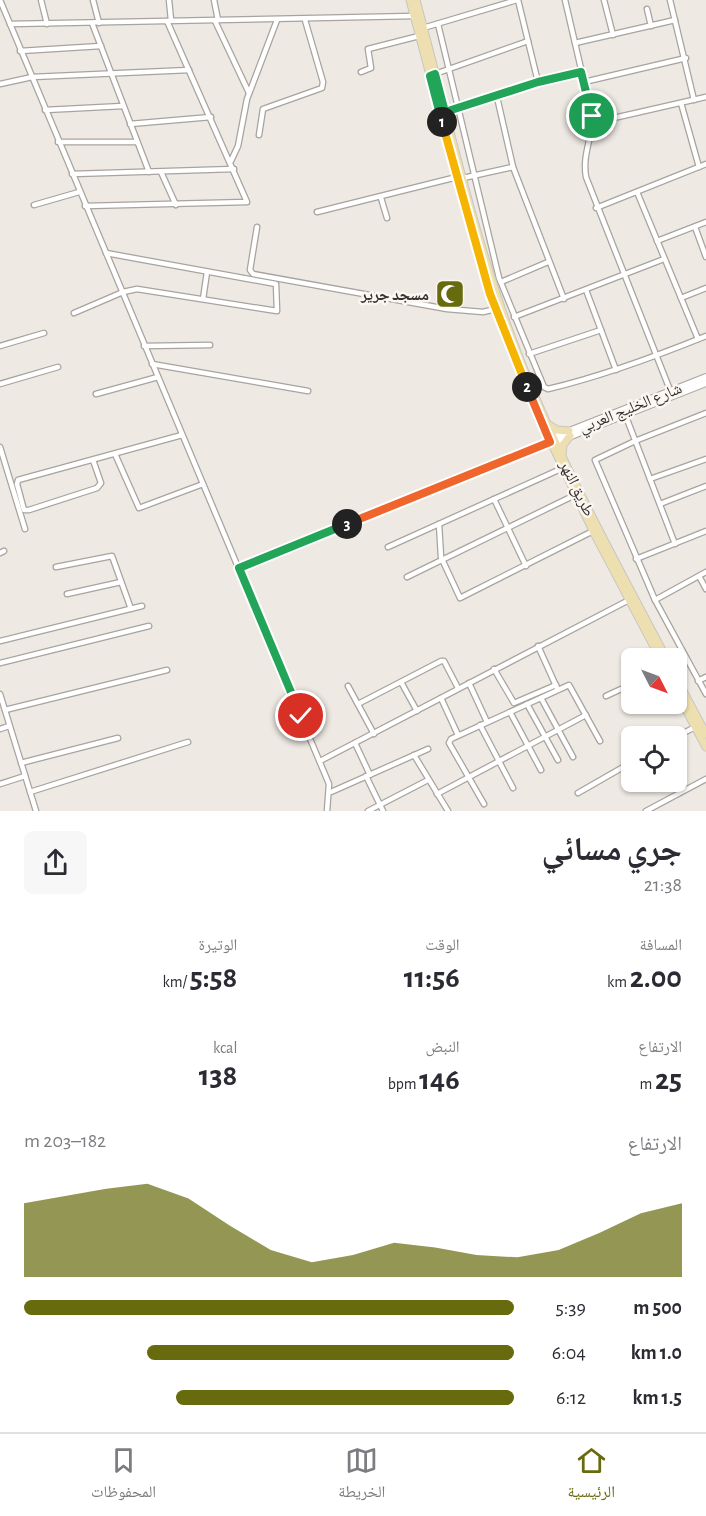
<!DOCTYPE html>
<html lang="ar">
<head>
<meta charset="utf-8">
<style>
	:root { --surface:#fff; --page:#f7f7f7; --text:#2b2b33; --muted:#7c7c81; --line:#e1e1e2; --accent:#676b0d }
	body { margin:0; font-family:"Alegreya Sans","Noto Naskh Arabic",sans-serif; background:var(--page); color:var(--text); direction:rtl; height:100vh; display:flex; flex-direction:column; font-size:22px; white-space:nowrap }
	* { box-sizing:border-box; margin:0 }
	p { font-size:20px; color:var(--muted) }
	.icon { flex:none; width:33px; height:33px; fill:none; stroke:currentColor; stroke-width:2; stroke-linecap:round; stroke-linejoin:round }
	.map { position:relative; height:811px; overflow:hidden; direction:ltr }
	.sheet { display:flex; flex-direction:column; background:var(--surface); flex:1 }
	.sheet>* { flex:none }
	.needle { width:39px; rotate:132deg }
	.controls { position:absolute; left:621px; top:648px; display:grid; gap:12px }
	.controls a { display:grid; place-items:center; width:66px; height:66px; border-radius:9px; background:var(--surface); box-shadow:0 2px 4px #0004; font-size:30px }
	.pin { position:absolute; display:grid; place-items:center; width:51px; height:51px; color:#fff; margin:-26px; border:3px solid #fff; border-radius:50%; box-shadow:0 2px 6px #0007 }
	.km { position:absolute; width:30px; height:30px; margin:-15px; border-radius:50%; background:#222; color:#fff; font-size:16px; line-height:30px; text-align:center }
	.round { display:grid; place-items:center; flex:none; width:63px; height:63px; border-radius:9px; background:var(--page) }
	.head { display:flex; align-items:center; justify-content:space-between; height:102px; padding:0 24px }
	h1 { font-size:33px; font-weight:700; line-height:45px }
	.stats { display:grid; grid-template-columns:repeat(3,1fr); gap:9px; height:102px; padding:6px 24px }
	.stats div { display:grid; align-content:center }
	.stats b { font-size:30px; font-weight:700 }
	.stats small { font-size:16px; font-weight:400 }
	.stats p { font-size:16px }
	.chart { height:168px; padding:12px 24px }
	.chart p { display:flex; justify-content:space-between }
	.chart svg { width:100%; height:108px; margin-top:6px; fill:var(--accent); opacity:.7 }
	ul { padding:0 24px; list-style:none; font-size:20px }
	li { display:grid; grid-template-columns:96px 72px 1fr; align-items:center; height:45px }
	li i { height:15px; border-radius:8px; background:var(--accent) }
	.tab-bar { display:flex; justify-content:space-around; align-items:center; height:84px; border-top:2px solid var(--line); background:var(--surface); font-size:16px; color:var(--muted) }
	.tab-bar a { display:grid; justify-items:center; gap:3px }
	.tab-bar .active { color:var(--accent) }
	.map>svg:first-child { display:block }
</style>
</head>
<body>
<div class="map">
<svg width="706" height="811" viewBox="0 0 706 811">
	<rect width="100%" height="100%" fill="#eee9e3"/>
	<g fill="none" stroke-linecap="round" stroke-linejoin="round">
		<g stroke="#a8a39e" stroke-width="7">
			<g id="minor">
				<polyline points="0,0 329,784 327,811"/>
				<polyline points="41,0 47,24"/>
				<polyline points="93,0 99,23"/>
				<polyline points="169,0 171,20"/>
				<polyline points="214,0 218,20"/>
				<polyline points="518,0 538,82"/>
				<path d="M565,0L592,116C593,138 582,153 586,177L670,390"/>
				<polyline points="604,0 613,35"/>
				<polyline points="670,0 694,100"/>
				<polyline points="647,9 651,26"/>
				<polyline points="215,21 249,93"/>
				<polyline points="92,23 149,172"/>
				<polyline points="10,24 414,16"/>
				<path d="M438,24L499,278L544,387L548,389C603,376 654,357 706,336"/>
				<polyline points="423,28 517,0"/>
				<polyline points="575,43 675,20"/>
				<polyline points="20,51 101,46"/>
				<polyline points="361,72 371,68 368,49 419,36"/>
				<polyline points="435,74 528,41"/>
				<polyline points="584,82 686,58"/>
				<polyline points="0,84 32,77 189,70"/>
				<polyline points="497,97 513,167 564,299"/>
				<polyline points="681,103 699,167"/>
				<polyline points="45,110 123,106"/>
				<polyline points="445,112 538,82 581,72"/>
				<polyline points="592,123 706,97"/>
				<polyline points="130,124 211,117"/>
				<polyline points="259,135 263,109 322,88 323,82 305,20"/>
				<polyline points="58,142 136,142"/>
				<polyline points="231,161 238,146 247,99 277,20"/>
				<polyline points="161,172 176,205"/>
				<polyline points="72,174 234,169"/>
				<polyline points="463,178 513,167"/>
				<polyline points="637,192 698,339"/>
				<polyline points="381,198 387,218"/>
				<polyline points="34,205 79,192"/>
				<polyline points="85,206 247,202 167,21"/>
				<polyline points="596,208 706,164"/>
				<polyline points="317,212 457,177"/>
				<polyline points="257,227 250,270 253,274 447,309 483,312 496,309"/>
				<polyline points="695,227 706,257"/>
				<polyline points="657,241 706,222"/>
				<polyline points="501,282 548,262"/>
				<polyline points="586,290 616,370"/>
				<polyline points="681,298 706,288"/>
				<polyline points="203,299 207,272"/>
				<polyline points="74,313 123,292 137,289 277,311 276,284 106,253"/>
				<polyline points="514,317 664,259"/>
				<polyline points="0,346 44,333"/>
				<polyline points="144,346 210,345"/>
				<polyline points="529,354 601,330"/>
				<polyline points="152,364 308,391"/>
				<polyline points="0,384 58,367"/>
				<polyline points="96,394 158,377"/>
				<polyline points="706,413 635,441 595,460 655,600 706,694"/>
				<polyline points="625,414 675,544"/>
				<polyline points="0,447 25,529"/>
				<polyline points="115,454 139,508 203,484"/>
				<polyline points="93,460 101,483 97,488 29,510 24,510 17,484 18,480 182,435"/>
				<polyline points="650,479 706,459"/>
				<polyline points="494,499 526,566"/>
				<polyline points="660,504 706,486"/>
				<polyline points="439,524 441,557 460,598 593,531"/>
				<polyline points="388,547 563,468"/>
				<polyline points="0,553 4,551"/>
				<polyline points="636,559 706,531"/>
				<polyline points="56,567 112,556 131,609"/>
				<polyline points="239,568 550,442"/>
				<polyline points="699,576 706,589"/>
				<polyline points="407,577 575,495"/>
				<polyline points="67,594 121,582"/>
				<polyline points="655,600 706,572"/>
				<polyline points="0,641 142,606"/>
				<polyline points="538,646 557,688"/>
				<polyline points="0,663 149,626"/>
				<polyline points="494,669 514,703 556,685"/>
				<polyline points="698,681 706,677"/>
				<polyline points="401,682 417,711"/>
				<polyline points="469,683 487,722"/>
				<polyline points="348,686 374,734"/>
				<polyline points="0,694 36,811"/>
				<polyline points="606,696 632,684"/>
				<polyline points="441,698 458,735"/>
				<polyline points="541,698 573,757"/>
				<polyline points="358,704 441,661 444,661 458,688"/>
				<polyline points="527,704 558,760"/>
				<polyline points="5,710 167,670"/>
				<polyline points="510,712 541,770"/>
				<polyline points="480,725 513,788"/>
				<polyline points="0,729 9,726"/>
				<polyline points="676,737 695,727"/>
				<polyline points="355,743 370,775"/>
				<polyline points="414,755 448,811"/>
				<polyline points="320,761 629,600"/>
				<polyline points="21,763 118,738"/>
				<polyline points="366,776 383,811"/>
				<polyline points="0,784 25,776"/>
				<polyline points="30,792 188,742"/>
				<polyline points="331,792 428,749"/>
				<polyline points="578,793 632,762"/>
				<polyline points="437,794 586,715"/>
				<polyline points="484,804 449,743 451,739 569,685 600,741"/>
				<polyline points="368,811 428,780"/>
				<polyline points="646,811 706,779"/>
			</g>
		</g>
		<g stroke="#a8a39e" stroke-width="8">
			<g id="secondary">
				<polyline points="554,437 706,377"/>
				<polyline points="556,442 706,383"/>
			</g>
		</g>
		<g stroke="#c6c6c5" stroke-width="9">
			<g id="primary">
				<polyline points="410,0 479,258 507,340 537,410"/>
				<path d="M416,0C446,112 471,227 511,336C552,448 611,553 666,658"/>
				<polyline points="543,425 593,531 660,658"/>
				<polyline points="549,425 557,430 569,431"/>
				<polyline points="562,454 563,445 570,436"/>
				<polyline points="676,678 706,734"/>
				<polyline points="676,691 706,747"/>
			</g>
		</g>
		<use href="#minor" stroke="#fff" stroke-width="4.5"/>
		<use href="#secondary" stroke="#fff" stroke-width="6"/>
		<use href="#primary" stroke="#eddfaf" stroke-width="7"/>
	</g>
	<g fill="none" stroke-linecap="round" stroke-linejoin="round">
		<g stroke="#fff" stroke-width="12">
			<polyline id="split-1" points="442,122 430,76 435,74 445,112 538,82 581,72 592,116"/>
		</g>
		<g stroke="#fff" stroke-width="12">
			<polyline id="split-2" points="442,122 490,294 527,387"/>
		</g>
		<g stroke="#fff" stroke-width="12">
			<polyline id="split-3" points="347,524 550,442 527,387"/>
		</g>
		<g stroke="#fff" stroke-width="12">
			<polyline id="split-4" points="301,716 239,568 347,524"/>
		</g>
		<use href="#split-1" stroke="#22a559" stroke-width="8"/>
		<use href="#split-2" stroke="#f5b400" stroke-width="8"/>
		<use href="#split-3" stroke="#f0652b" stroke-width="8"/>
		<use href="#split-4" stroke="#22a559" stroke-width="8"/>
	</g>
	<defs>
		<g id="mosque-square" transform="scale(1.5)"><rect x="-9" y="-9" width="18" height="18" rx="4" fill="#676b0d" stroke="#fcf6f0"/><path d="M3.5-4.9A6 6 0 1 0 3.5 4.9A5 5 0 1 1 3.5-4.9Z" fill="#fff"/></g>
	</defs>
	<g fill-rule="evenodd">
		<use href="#mosque-square" x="450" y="294"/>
	</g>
	<g text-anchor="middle" stroke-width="5" stroke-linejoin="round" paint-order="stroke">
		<g font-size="16" font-weight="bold" fill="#353331" stroke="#fcf6f0" text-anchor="end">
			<text x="429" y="300">مسجد جرير</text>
		</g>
		<g font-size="16" fill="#353331" stroke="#fcf6f0">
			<text transform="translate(630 407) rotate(-22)" y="6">شارع الخليج العربي</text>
			<text transform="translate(578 488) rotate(64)" y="6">طريق النهر</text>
		</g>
	</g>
</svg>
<div class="controls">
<a><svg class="needle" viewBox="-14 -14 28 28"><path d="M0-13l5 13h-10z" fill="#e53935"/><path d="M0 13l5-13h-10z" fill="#7c7c81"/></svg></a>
<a><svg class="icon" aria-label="locate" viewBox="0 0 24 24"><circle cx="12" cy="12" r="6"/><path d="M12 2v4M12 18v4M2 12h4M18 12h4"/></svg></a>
</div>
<div class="pin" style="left:592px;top:116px;background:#1e9e55"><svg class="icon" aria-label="arrive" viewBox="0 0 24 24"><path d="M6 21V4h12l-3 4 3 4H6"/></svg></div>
<div class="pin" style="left:301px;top:716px;background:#d93025"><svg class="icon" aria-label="check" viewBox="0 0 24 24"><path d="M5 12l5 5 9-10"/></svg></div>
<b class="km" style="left:442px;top:122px">1</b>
<b class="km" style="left:527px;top:387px">2</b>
<b class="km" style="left:347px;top:524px">3</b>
</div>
<section class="sheet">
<div class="head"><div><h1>جري مسائي</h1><p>21:38</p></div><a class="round"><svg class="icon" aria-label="share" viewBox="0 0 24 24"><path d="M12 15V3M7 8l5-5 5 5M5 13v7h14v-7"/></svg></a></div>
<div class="stats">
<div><p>المسافة</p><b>2.00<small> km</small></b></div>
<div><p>الوقت</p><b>11:56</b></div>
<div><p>الوتيرة</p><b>5:58<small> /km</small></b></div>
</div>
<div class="stats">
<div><p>الارتفاع</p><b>25<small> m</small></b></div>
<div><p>النبض</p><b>146<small> bpm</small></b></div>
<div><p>kcal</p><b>138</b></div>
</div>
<div class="chart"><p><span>الارتفاع</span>182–203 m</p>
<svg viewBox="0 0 160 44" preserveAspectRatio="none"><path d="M0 44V14L10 11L20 8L30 6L40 12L50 23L60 33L70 38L80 35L90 30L100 32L110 35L120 36L130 33L140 26L150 18L160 14V44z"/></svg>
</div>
<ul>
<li><b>500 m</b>5:39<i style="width:100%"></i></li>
<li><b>1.0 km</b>6:04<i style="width:75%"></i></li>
<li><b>1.5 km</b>6:12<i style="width:69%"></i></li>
</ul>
</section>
<nav class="tab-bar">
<a class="active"><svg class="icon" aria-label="home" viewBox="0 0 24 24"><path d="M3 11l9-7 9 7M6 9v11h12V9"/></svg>الرئيسية</a>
<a><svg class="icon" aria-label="map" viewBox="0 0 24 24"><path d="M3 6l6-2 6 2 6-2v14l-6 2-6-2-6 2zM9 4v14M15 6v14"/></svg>الخريطة</a>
<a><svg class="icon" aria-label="saved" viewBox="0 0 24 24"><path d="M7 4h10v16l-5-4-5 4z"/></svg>المحفوظات</a>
</nav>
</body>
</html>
